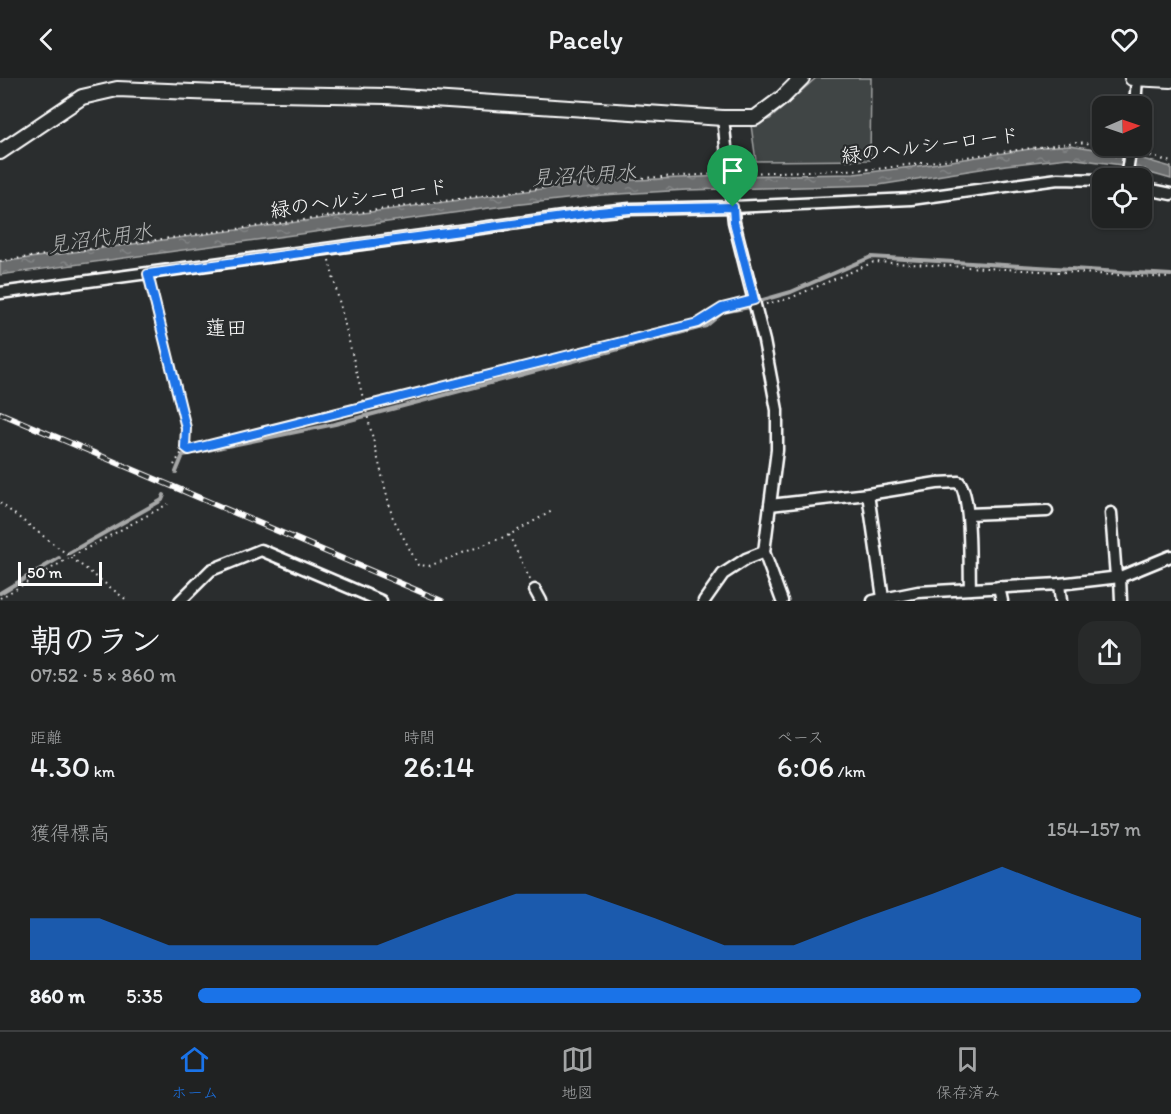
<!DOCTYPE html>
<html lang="ja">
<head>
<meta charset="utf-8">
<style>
	:root { --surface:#202222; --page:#282a2a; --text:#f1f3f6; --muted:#a2a4a5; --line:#3d3f40; --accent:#1a73e8 }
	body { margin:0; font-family:Itim,"Klee One",sans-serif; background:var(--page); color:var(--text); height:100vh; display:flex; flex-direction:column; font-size:22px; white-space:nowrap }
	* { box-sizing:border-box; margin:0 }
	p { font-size:20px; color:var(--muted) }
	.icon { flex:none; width:33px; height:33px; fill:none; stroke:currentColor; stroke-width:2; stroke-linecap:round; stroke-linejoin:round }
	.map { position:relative; height:523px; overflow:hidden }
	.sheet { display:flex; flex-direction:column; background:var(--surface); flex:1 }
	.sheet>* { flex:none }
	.needle { width:39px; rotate:88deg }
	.controls { position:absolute; left:1092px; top:18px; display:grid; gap:12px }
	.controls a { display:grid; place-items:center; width:60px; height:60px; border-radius:12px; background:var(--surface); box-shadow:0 2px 4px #0004,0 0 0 2px var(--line); font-size:30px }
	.scale { position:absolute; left:18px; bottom:15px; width:84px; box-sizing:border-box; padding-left:6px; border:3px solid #fff; border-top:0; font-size:16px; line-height:21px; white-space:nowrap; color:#fff; -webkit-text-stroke:4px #2a2d2e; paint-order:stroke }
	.pin { position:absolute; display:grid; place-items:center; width:51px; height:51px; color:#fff; margin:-62px -26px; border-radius:50% 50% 50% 0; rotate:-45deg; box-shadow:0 0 6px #0007 }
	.pin .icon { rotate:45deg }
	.round { display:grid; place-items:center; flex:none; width:63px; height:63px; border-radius:18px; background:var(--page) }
	.summary { display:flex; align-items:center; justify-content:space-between; height:102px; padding:0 30px }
	h1 { font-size:33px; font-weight:600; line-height:45px }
	.metrics { display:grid; grid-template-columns:repeat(3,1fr); gap:9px; height:102px; padding:6px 30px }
	.metrics div { display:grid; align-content:center }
	.metrics b { font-size:30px; font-weight:600 }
	.metrics small { font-size:16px; font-weight:400 }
	.metrics p { font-size:16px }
	.chart { height:168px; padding:12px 30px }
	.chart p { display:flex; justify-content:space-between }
	.chart svg { width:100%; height:108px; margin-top:6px; fill:var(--accent); opacity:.7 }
	ul { padding:0 30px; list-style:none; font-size:20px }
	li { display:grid; grid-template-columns:96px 72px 1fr; align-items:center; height:45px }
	li i { height:15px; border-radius:8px; background:var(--accent) }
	header { display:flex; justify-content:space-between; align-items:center; height:78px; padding:0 30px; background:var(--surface); font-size:27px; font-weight:600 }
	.tab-bar { display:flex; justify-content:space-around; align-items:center; height:84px; border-top:2px solid var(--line); background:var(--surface); font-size:16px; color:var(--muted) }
	.tab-bar a { display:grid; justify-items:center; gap:3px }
	.tab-bar .on { color:var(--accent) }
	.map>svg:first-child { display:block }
</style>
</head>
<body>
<header><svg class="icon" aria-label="back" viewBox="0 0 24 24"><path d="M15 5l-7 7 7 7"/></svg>Pacely<svg class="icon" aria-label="heart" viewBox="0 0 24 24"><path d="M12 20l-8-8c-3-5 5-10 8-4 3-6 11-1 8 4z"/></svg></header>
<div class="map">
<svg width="1171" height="523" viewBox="0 0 1171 523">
	<defs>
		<pattern id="water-ripples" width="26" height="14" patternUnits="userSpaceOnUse" patternTransform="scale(1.5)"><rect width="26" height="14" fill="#6a6c6d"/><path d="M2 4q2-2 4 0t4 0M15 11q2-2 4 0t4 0" fill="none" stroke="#808283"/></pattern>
	</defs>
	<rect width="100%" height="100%" fill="#2a2d2e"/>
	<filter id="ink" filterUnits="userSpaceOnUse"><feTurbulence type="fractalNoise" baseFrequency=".0167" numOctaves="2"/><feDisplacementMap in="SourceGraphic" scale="12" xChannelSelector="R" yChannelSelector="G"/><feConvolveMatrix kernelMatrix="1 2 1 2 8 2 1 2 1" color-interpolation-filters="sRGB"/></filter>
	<g filter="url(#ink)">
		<polygon fill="#414445" stroke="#a0a2a2" stroke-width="1.5" points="816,0 871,0 870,82 756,83 751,47 770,41"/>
		<polygon fill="url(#water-ripples)" stroke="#a6a7a7" stroke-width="1.5" points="1070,67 1125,76 1171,89 1171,101 1122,87 1068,80 1006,87 879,107 687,112 602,117 504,128 0,197 0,184 593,104 724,98 854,96 912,89 1043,69"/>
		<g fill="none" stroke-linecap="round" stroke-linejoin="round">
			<g stroke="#a6a7a7" stroke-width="4">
				<polyline points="176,394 183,377 335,346 706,248 723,234 750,229 763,222 791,214 871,179 1171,197"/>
				<polyline points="69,475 162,422 164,417"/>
				<polyline points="0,515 59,480"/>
			</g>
			<g stroke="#fff" stroke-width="15">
				<g id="minor">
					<polyline points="1135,28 1137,0"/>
					<polyline points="723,40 734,144 764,263 777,332 777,372 764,474 782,523"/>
					<polyline points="1126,100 1131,68"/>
					<polyline points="1142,110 1171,116"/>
					<polyline points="0,215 599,134 630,131 733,129 911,121 1058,101 1102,102"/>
					<polyline points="868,416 883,520"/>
					<path d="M770,427L868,416L937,405L959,404C972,419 969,488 970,511"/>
					<polyline points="1111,435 1116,499"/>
					<polyline points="968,436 1047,433"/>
					<polyline points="1120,499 1121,523"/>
					<polyline points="1059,506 1061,523"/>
					<polyline points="999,509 1002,523"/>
					<polyline points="535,512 541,523"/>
					<polyline points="180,523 211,492 261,472 381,523"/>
					<polyline points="704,523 723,496 746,481 764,474"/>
					<polyline points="873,523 918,514 1059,506 1120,499 1171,478"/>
				</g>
			</g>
			<g stroke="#fff" stroke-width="18">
				<g id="tertiary">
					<polyline points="1132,0 1171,2"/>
					<polyline points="0,74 82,19 117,11 218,15 386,18 723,40 755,40 782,20 802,0"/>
				</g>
			</g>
			<g stroke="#fff" stroke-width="2" stroke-dasharray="1.5 4.5" stroke-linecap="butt">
				<polyline points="1139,75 1171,84"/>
				<polyline points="741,95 877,91 1076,64 1087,65 1095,69 1119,71"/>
				<polyline points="329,182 392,438 418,487 429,488 509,457 554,432"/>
				<polyline points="0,183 599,102 720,96"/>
				<polyline points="151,206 186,350 185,369 189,372 698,245 706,241 714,233 742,225"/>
				<polyline points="766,226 788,221 874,184 1171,200"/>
				<polyline points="174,387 185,369"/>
				<polyline points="0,425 128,523"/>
				<polyline points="509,457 531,504"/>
				<polyline points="0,520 71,479 168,426"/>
			</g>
			<use href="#minor" stroke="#2a2d2e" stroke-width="10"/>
			<use href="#tertiary" stroke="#2a2d2e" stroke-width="14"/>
			<g stroke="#fff" stroke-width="6">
				<polyline id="rail" points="0,335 442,523"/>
			</g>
			<use href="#rail" stroke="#2a2d2e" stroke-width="4" stroke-dasharray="11" stroke-linecap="butt"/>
		</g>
	</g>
	<g fill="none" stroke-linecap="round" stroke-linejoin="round" filter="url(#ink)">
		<g stroke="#fff" stroke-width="12">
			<polygon id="route" points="733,129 734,144 754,222 722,230 698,245 189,372 185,369 186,350 148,196 599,134 630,131"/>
		</g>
		<use href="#route" stroke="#1a73e8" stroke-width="8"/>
	</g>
	<g text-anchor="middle" stroke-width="4.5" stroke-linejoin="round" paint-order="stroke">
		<g font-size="20" fill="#fff" stroke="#2a2d2e">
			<text transform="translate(930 67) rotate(-7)" y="7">緑のヘルシーロード</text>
			<text transform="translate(359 120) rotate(-8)" y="7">緑のヘルシーロード</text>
		</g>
		<g font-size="21" font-style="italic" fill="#b4b6b6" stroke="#2a2d2e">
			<text transform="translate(584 97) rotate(-3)" y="7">見沼代用水</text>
			<text transform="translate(100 160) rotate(-8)" y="7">見沼代用水</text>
		</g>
		<g font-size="21" fill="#fff" stroke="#2a2d2e">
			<text x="226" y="257">蓮田</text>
		</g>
	</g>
</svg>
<div class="controls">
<a><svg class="needle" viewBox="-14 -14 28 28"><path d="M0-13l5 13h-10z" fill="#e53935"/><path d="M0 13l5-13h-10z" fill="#a2a4a5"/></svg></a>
<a><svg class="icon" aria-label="locate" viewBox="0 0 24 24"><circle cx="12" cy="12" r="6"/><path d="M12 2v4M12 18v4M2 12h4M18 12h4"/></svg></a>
</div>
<div class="scale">50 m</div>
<div class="pin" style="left:733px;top:129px;background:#1e9e55"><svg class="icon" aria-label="arrive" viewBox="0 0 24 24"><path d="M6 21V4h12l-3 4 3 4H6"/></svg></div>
</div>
<section class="sheet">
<div class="summary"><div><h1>朝のラン</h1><p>07:52 · 5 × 860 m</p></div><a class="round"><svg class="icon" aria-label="share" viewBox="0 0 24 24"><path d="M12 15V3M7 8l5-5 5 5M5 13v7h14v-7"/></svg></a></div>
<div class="metrics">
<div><p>距離</p><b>4.30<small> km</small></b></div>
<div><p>時間</p><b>26:14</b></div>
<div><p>ペース</p><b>6:06<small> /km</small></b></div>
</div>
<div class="chart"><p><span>獲得標高</span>154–157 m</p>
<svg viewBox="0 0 160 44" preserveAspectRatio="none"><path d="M0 44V27L10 27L20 38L30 38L40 38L50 38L60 27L70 17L80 17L90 27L100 38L110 38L120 27L130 17L140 6L150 17L160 27V44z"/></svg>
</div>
<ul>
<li><b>860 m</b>5:35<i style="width:100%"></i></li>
</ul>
</section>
<nav class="tab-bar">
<a class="on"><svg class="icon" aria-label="home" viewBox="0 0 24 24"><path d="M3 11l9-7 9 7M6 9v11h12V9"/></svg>ホーム</a>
<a><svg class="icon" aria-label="map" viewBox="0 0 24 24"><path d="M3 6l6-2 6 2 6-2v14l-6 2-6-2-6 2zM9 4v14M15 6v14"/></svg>地図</a>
<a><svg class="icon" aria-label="saved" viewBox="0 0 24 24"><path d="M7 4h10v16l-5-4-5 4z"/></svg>保存済み</a>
</nav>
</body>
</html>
